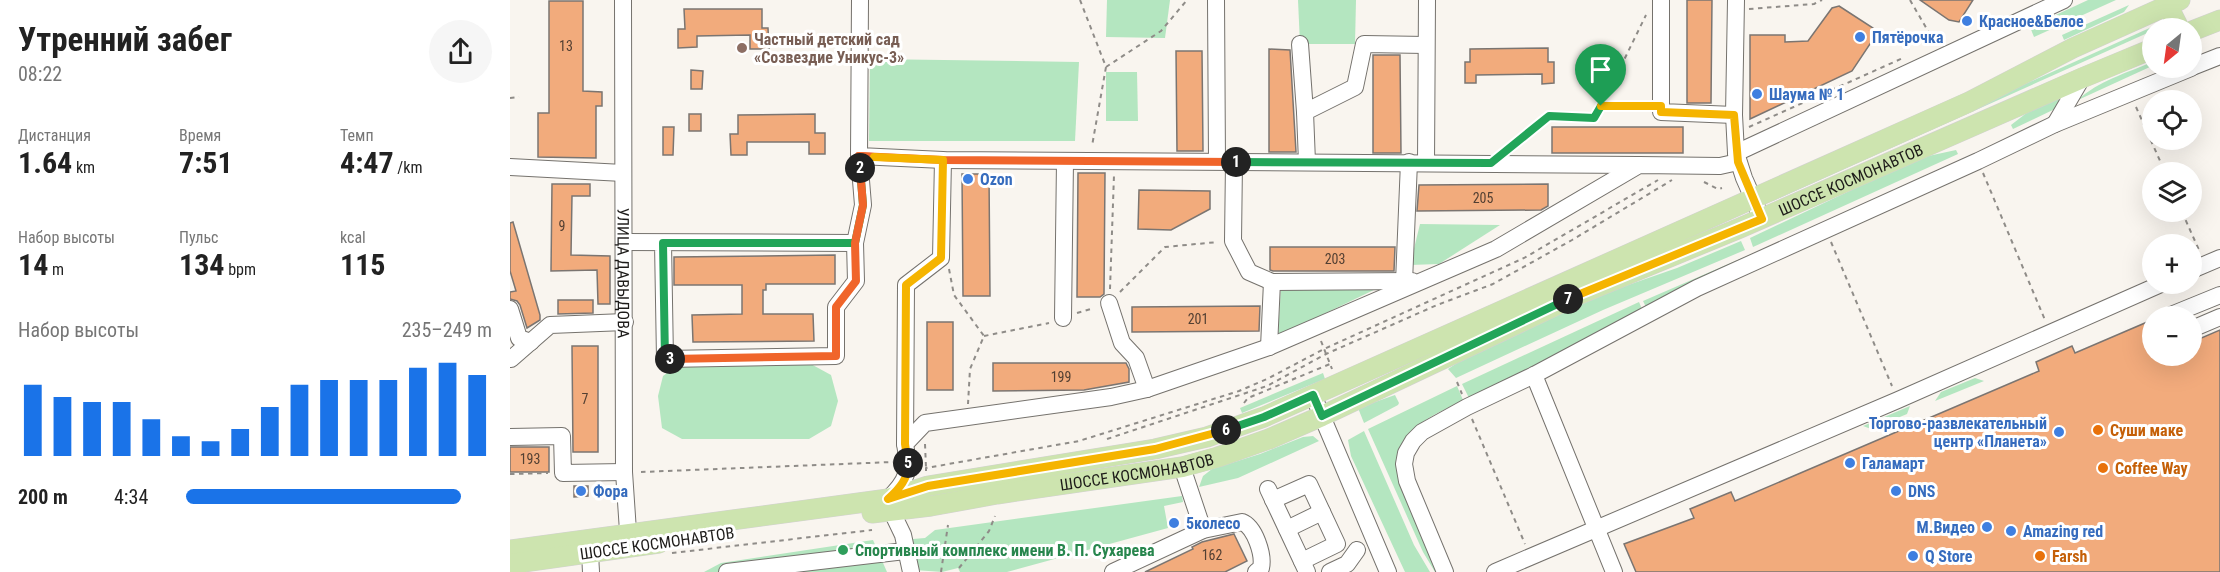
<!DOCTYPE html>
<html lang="ru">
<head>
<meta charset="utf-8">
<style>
	:root { --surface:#fff; --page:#f6f6f6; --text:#222; --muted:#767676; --accent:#1a73e8 }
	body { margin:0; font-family:"Roboto Condensed",sans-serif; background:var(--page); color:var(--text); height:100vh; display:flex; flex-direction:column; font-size:22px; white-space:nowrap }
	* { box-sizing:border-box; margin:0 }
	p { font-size:20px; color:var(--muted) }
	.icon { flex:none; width:33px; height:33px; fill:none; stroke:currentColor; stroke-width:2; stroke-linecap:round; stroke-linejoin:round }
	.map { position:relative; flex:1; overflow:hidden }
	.side { display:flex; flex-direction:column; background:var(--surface); width:510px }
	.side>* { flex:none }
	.needle { width:39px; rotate:209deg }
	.fabs { position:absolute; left:1632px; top:18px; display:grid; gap:12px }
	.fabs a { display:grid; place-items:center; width:60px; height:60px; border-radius:50%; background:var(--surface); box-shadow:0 6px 24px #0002; font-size:30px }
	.pin { position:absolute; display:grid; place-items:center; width:51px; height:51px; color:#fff; margin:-62px -26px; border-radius:50% 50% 50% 0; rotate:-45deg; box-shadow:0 0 6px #0007 }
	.pin .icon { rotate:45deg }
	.km { position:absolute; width:30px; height:30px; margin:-15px; border-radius:50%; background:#222; color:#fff; font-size:16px; line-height:30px; text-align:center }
	.round { display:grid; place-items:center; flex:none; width:63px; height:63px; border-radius:32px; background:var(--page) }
	.head { display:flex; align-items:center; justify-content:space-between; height:102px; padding:0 18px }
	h1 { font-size:33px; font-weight:700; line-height:45px }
	.stats { display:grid; grid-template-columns:repeat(3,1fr); gap:9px; height:102px; padding:6px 18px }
	.stats div { display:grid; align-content:center }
	.stats b { font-size:30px; font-weight:700 }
	.stats small { font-size:16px; font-weight:400 }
	.stats p { font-size:16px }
	.chart { height:168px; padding:12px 18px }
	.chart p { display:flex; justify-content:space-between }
	.chart svg { width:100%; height:108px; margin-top:6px; stroke:var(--accent); stroke-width:6 }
	ul { padding:0 18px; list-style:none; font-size:20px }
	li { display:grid; grid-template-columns:96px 72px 1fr; align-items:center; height:45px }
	li i { height:15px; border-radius:8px; background:var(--accent) }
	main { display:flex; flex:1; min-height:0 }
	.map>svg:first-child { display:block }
</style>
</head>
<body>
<main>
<section class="side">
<div class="head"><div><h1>Утренний забег</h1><p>08:22</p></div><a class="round"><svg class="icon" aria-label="share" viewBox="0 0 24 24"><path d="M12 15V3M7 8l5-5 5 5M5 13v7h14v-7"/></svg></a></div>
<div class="stats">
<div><p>Дистанция</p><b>1.64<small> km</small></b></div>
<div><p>Время</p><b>7:51</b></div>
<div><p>Темп</p><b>4:47<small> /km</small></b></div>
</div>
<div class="stats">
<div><p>Набор высоты</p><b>14<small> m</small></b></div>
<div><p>Пульс</p><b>134<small> bpm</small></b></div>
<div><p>kcal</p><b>115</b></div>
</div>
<div class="chart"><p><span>Набор высоты</span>235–249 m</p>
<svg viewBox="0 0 160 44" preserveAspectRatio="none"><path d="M5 44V15M15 44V20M25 44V22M35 44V22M45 44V29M55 44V36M65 44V38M75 44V33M85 44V24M95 44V15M105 44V13M115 44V13M125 44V13M135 44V8M145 44V6M155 44V11"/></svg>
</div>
<ul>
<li><b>200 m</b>4:34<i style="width:90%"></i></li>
</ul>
</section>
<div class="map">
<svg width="1710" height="572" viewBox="0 0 1710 572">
	<rect width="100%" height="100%" fill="#f9f5ef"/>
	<g fill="#b4e6c0">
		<polygon points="597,0 660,0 655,38 596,37"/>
		<polygon points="788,0 846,0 845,44 790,44"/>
		<polygon points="1578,0 1606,0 1524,37 1520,27"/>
		<polygon points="1619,5 1614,12 1554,40 1552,35"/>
		<polygon points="1644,26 1642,31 1263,201 1262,198"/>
		<polygon points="360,59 569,62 565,141 359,141"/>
		<path d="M1642,62V66L1568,100C1588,81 1617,73 1642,62Z"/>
		<polygon points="596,72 627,72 628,121 596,121"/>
		<polygon points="1554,93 1547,108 1503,129 1501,125 1532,101"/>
		<polygon points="1446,150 1448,154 1243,247 1240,238 1409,158"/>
		<polygon points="1313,223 1136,307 1133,301"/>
		<polygon points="910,224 990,225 929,264 900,265"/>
		<polygon points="1231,241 1235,250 1093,310 946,378 938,369 976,344 1098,292 1167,268"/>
		<polygon points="771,286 868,288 768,336"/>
		<polygon points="1129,302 1132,309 1116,319 959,398 952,384"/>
		<polygon points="172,362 299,363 321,375 328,401 321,426 299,439 172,439 152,428 148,396 153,376"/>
		<polygon points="813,373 815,379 732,413 730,408"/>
		<polygon points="1465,378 1474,381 1425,401 1431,392"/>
		<path d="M947,386L953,400C933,411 905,421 894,442L931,572H925L913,552L858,429Z"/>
		<polygon points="885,395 889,403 888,405 854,423 848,408"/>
		<polygon points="1400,406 1397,414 1361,429 1353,426"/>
		<polygon points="854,431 904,545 920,572 895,572 841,456 838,440"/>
		<polygon points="803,436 809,441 728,478 689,487 693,476 702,469 750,454 793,437"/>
		<polygon points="672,496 673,502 654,506 658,528 497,572 450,572 448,568 432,572 405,570 403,539 415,538 425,530"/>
		<polygon points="363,540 377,572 194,572 211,563"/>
	</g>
	<g fill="#f2ab7c" stroke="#7b7571" stroke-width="1.5">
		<polygon points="1177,0 1202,0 1201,103 1177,103"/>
		<polygon points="1410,0 1463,0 1449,22 1439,20"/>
		<polygon points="39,1 73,1 73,91 92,92 92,106 86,106 86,158 28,157 28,113 39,113"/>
		<polygon points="1329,6 1363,28 1366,35 1342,71 1240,119 1240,35 1275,35 1275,42 1298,41 1322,8"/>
		<polygon points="174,9 252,9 252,28 258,28 259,49 240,49 240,35 187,36 187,47 168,48 168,29 175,29"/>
		<polygon points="1038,48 1038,62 1044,62 1044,83 1032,84 1032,74 966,75 966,83 955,83 955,62 960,62 960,49"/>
		<polygon points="759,49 780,50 786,152 759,152"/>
		<polygon points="666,51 692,51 693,151 667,151"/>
		<polygon points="863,55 890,55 891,153 863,153"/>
		<polygon points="181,70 193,71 192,89 181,89"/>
		<rect x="179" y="114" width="12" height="17"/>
		<polygon points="305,114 305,133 315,133 315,154 299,154 299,142 237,142 237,155 221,155 220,134 228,134 228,115"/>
		<polygon points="153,127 164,127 163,155 153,155"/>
		<rect x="1042" y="127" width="131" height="26"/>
		<polygon points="568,173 595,173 594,294 590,297 567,297"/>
		<polygon points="452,174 479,174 480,296 453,296"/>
		<polygon points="42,184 80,184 80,196 62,196 61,255 100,256 100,304 88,304 87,270 41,271"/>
		<polygon points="1038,184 1038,206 1031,210 907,211 909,185"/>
		<polygon points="629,190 700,191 700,209 661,230 628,229"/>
		<polygon points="3,222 30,315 30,320 17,328 10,305 7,301 0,299 0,292 6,291 0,271 0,223"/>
		<polygon points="760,247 885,247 884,271 763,271 760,270"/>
		<polygon points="325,255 325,284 256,284 256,290 253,290 253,314 303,314 304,341 183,342 182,315 232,314 232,285 164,285 164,257"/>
		<polygon points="48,300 83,300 83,313 48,314"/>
		<polygon points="750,306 749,331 622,332 622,307"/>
		<polygon points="1642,320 1642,356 1682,356 1682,342 1710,330 1710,572 1126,572 1114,544 1184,518 1180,509 1221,492 1225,501 1529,371 1526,362 1562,346 1565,353"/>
		<rect x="417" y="322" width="26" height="68"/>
		<polygon points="62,346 88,346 88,452 63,452"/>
		<polygon points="483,363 616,363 619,369 619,382 574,390 483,391"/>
		<rect x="0" y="447" width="39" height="25"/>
		<polygon points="64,486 78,486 78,496 64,497"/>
		<polygon points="724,534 737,561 715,572 635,572 683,549 682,547 692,542"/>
	</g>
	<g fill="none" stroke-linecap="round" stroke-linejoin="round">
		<g stroke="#75726d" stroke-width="18">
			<g id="minor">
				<path id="s1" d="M113,0L114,472L119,546"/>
				<polyline points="350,0 349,156 433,160 1128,165"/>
				<polyline points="706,0 707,161"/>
				<polyline points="1151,0 1151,112 1224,115"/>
				<polyline points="1226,0 1224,115 1226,153 1234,178 1252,219"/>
				<polyline points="790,44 795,112"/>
				<polyline points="1682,67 1710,56"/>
				<polyline points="1545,124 1572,78"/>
				<polyline points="1226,153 1554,0"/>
				<polyline points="724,162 723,241 739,272 762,282 902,281"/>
				<polyline points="797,162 795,112 845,87 854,44 916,45"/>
				<polyline points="916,163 917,0"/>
				<polyline points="0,167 113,173"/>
				<polyline points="114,242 345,243 346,281 326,307 326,356 155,359 153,243"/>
				<polyline points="345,243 353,205 349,156"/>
				<polyline points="1682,270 1710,258"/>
				<polyline points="894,282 899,162"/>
				<polyline points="599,303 612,343 626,358 637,389"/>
				<polyline points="0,309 9,338 21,342"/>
				<polyline points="1661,315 1710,295"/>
				<polyline points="553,318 555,161"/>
				<polyline points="1682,329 1710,317"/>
				<polyline points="759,347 762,282"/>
				<polyline points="1,359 40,325 115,322"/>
				<polyline points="1024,375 1104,572"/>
				<polyline points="803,395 878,572"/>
				<polyline points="0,437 52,436 53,473 114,472"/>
				<polyline points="395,444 396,285 431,258 433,160"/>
				<polyline points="672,467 693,530"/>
				<polyline points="758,489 797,572"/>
				<polyline points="763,500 799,484 827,544 792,561"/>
				<polyline points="777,529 812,512"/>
				<polyline points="80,553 81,572"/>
				<polyline points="217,572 395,551"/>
				<path d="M401,572L393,535L381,510L378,499C398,480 400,471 395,444L415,423L601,397L637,389L759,347L986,249L1129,165L1210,166L1228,162"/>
				<path d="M603,572L693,530L732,522C745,527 754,555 751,568L746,572"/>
				<polyline points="820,572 837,564 847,550"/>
				<polyline points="935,572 897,481 894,464 896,453 903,441 912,432 957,407 1024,375 1187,288 1468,161 1545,124 1681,68"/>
				<polyline points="985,572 1388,400 1651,284"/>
			</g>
		</g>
		<g stroke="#d2d1d1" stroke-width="21">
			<g id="major">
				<polyline points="1655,0 1669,28"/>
				<polyline points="1682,31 1710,20"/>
				<path id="s2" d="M362,513L421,506L487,494L672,467L708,457L759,439L812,416L1070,294L1230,228L1572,78L1642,49"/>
				<polyline points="0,550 378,499 418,486 645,449 697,437 754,417 1459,102 1563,48 1670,0"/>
				<polyline points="0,564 149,543"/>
			</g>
		</g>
		<g stroke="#8f8c88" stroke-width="2" stroke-dasharray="4.5 4.5" stroke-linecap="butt">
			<polyline points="570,0 596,67 582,146"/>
			<polyline points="1400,0 1425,43"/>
			<polyline points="1239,9 1304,4 1312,0"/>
			<polyline points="596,67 651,31 677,0"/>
			<polyline points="0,98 9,97"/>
			<polyline points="1091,107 1136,15"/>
			<polyline points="1626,107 1655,172"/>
			<polyline points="1239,127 1393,58"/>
			<polyline points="997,150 1039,116 1084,118 1091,107 1137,106"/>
			<polyline points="1473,173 1535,320"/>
			<polyline points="1194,182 1208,189 1212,188"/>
			<polyline points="1672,212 1689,250"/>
			<polyline points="1321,242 1382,386"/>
			<polyline points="439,269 444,295 474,336 460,369 458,404"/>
			<polyline points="600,289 604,175"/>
			<polyline points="610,292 655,247 708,242"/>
			<polyline points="567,313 584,308"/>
			<polyline points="474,336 539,323"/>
			<polyline points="811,341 822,369"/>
			<polyline points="947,382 952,394"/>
			<polyline points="734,403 738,398 820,364"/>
			<polyline points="962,419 1015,544"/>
			<polyline points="597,439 757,386 816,354 927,305 983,284 1062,240 1162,180"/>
			<polyline points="415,444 416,468"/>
			<polyline points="416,471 416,468 569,441 729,391 757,379 814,349 1014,258 1148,180"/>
			<polyline points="131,472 383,462"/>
			<polyline points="0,474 38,473"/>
			<polyline points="162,553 362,530"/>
			<polyline points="449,568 479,531 485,516"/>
			<polyline points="431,572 438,525"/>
		</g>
		<use href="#minor" stroke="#fff" stroke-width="16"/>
		<use href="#major" stroke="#cde4af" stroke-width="20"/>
	</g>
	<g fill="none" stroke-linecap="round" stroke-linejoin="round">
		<g stroke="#fff" stroke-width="12">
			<polyline id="split-1" points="726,162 981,163 1039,116 1084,118 1091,106"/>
		</g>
		<g stroke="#fff" stroke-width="12">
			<polyline id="split-2" points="350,168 349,156 433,160 726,162"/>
		</g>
		<g stroke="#fff" stroke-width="12">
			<polyline id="split-3" points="160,359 155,359 153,243 345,243 353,205 350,168"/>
		</g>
		<g stroke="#fff" stroke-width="12">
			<polyline id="split-4" points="160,359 326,356 326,307 346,281 345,243 353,205 349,156 364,157"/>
		</g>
		<g stroke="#fff" stroke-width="12">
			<polyline id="split-5" points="364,157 433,160 431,258 396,285 395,444 398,463"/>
		</g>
		<g stroke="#fff" stroke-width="12">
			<path id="split-6" d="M398,463C399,478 389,489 378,499L418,486L645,449L716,430"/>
		</g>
		<g stroke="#fff" stroke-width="12">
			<polyline id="split-7" points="716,430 754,417 803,395 812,416 1058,299"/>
		</g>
		<g stroke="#fff" stroke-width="12">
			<polyline id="split-8" points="1058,299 1252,219 1228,162 1224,115 1151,112 1151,106 1091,106"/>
		</g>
		<use href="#split-1" stroke="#22a559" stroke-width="8"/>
		<use href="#split-2" stroke="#f0652b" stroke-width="8"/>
		<use href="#split-3" stroke="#22a559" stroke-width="8"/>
		<use href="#split-4" stroke="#f0652b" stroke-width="8"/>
		<use href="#split-5" stroke="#f5b400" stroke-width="8"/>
		<use href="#split-6" stroke="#f5b400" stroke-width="8"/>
		<use href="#split-7" stroke="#22a559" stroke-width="8"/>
		<use href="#split-8" stroke="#f5b400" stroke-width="8"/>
	</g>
	<g fill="#3f7fe0" stroke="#fff" stroke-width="2">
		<circle cx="1457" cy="21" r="6"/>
		<circle cx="1350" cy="37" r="6"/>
		<circle cx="1247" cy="94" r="6"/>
		<circle cx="458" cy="179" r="6"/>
		<circle cx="1549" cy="432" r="6"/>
		<circle cx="1340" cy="463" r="6"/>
		<circle cx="71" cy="491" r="6"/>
		<circle cx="1386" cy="491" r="6"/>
		<circle cx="664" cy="523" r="6"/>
		<circle cx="1477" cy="527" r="6"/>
		<circle cx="1501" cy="531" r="6"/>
		<circle cx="1403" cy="556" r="6"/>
	</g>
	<circle fill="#8d6e63" stroke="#fff" stroke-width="2" cx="232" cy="48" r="6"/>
	<g fill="#e8710a" stroke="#fff" stroke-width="2">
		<circle cx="1588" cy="430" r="6"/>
		<circle cx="1593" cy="468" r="6"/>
		<circle cx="1530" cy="556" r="6"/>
	</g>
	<circle fill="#2e9e5b" stroke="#fff" stroke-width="2" cx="333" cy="550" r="6"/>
	<g text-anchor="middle" stroke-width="6" stroke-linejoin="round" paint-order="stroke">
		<g font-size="14" fill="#523f32">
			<text x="56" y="51">13</text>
			<text x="973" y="203">205</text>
			<text x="52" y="231">9</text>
			<text x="825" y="264">203</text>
			<text x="688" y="324">201</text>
			<text x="551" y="382">199</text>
			<text x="75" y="404">7</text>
			<text x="20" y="464">193</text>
			<text x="702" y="560">162</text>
		</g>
		<g font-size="16" font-weight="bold" fill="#366cbe" stroke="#fff" text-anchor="start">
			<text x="1469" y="27">Красное&amp;Белое</text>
			<text x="1362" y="43">Пятёрочка</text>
			<text x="1259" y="100">Шаума № 1</text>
			<text x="470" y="185">Ozon</text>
			<text x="1537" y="429" text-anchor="end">Торгово-развлекательный<tspan x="1537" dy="18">центр «Планета»</tspan></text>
			<text x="1352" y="469">Галамарт</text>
			<text x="83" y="497">Фора</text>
			<text x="1398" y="497">DNS</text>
			<text x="676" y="529">5колесо</text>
			<text x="1465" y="533" text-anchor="end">М.Видео</text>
			<text x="1513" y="537">Amazing red</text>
			<text x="1415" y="562">Q Store</text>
		</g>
		<g font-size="16" font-weight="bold" fill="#785e54" stroke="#fff" text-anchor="start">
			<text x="244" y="45">Частный детский сад<tspan x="244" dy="18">«Созвездие Уникус-3»</tspan></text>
		</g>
		<g font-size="16" fill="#1d1b19" stroke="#fff">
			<text dy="6" stroke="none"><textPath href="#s2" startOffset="1042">ШОССЕ КОСМОНАВТОВ</textPath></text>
			<text dy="6" stroke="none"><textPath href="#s1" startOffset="273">УЛИЦА ДАВЫДОВА</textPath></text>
			<text dy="6" stroke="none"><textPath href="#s2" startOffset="268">ШОССЕ КОСМОНАВТОВ</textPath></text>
			<text transform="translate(147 543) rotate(-8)" y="6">ШОССЕ КОСМОНАВТОВ</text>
		</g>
		<g font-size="16" font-weight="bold" fill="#c56008" stroke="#fff" text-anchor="start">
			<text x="1600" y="436">Суши маке</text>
			<text x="1605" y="474">Coffee Way</text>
			<text x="1542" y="562">Farsh</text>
		</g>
		<g font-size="16" font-weight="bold" fill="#27864d" stroke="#fff" text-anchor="start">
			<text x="345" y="556">Спортивный комплекс имени В. П. Сухарева</text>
		</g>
	</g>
</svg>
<div class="fabs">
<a><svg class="needle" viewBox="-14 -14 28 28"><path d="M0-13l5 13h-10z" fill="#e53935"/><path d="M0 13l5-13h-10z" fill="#767676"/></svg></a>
<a><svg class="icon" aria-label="locate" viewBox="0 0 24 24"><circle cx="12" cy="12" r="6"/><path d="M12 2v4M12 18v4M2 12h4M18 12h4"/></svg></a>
<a><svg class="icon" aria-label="layers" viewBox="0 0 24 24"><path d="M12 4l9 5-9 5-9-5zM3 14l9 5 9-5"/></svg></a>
<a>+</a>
<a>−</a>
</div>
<div class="pin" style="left:1091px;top:106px;background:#1e9e55"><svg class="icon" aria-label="arrive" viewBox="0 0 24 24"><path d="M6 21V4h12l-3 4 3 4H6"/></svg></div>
<b class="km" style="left:726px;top:162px">1</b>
<b class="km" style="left:350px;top:168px">2</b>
<b class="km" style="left:160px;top:359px">3</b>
<b class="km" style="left:398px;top:463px">5</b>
<b class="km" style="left:716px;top:430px">6</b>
<b class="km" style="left:1058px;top:299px">7</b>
</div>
</main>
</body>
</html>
